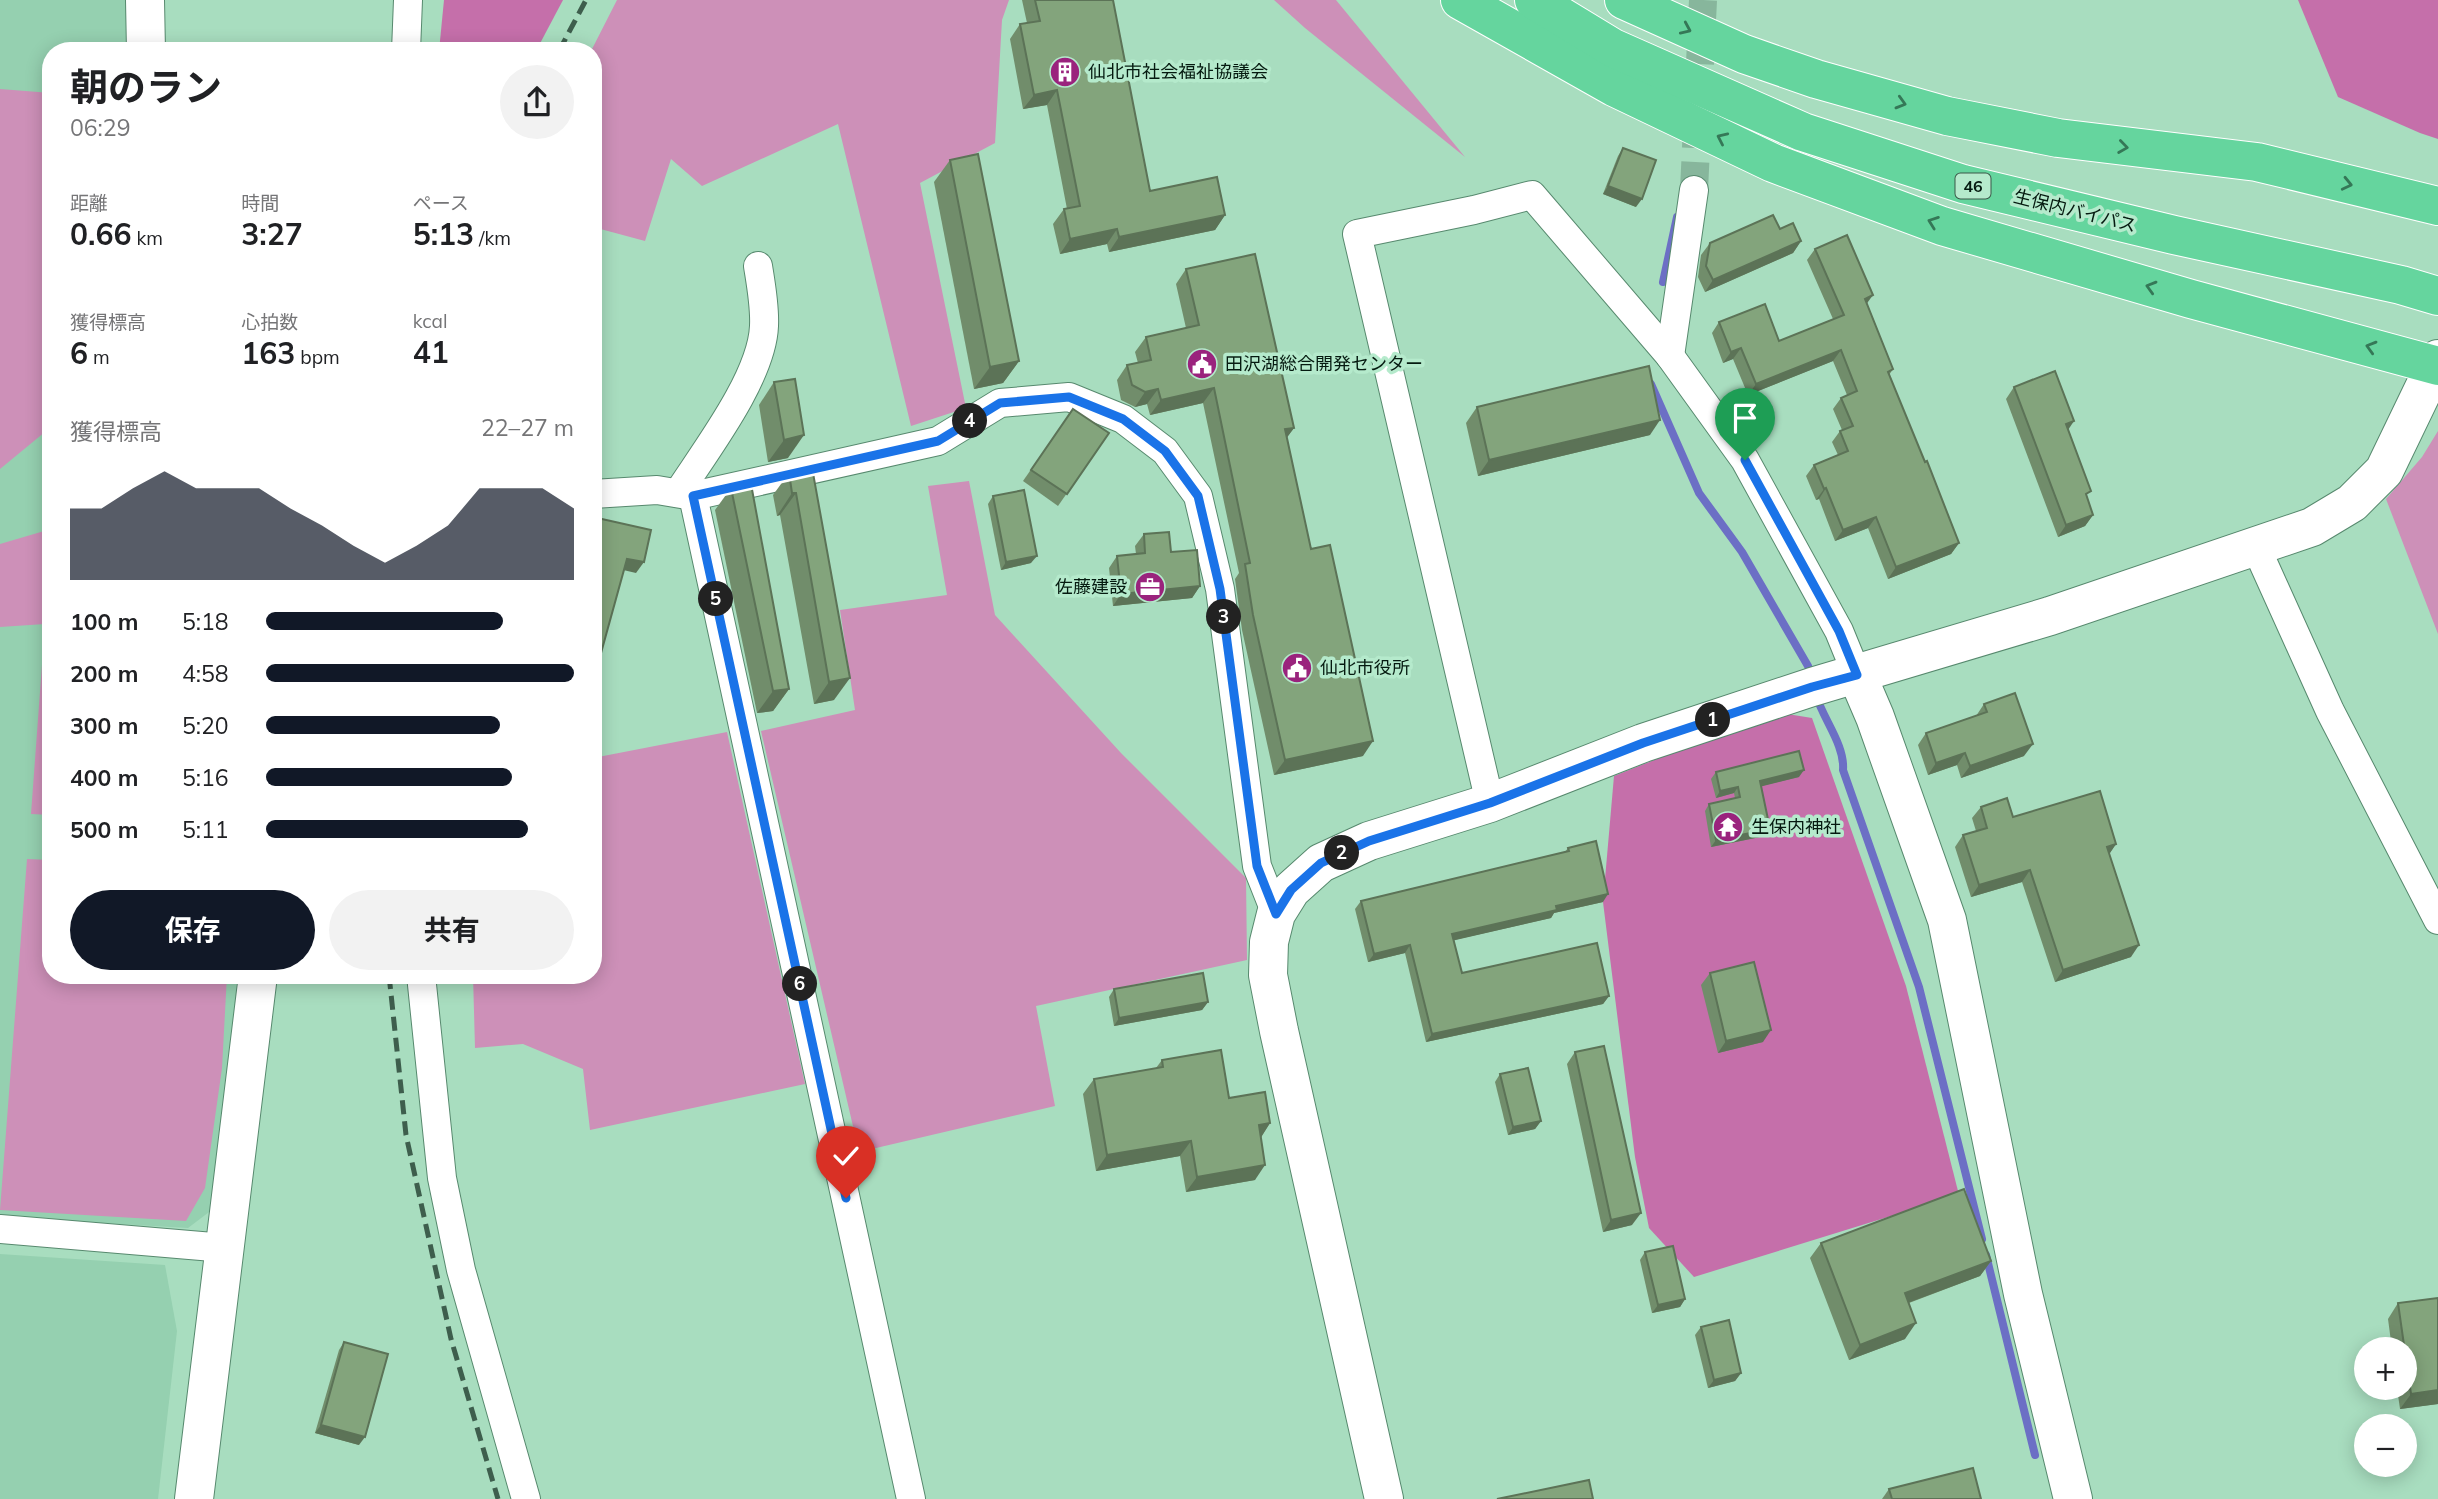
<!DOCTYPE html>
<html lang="ja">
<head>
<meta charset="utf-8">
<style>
	:root { --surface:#fff; --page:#f2f2f2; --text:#202124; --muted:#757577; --accent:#111827 }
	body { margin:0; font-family:Mulish,"Noto Sans JP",sans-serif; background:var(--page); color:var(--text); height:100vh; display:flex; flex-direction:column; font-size:26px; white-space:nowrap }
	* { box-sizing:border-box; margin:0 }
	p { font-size:23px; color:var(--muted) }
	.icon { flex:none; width:38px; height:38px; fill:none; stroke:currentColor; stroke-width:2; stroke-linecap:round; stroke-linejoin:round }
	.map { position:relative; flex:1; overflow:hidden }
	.side { position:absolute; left:42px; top:42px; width:560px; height:942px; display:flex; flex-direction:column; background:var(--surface); border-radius:28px; box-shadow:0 4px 18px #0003 }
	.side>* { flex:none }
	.controls { position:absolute; left:2354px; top:1337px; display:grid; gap:14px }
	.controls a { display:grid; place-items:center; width:63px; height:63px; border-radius:50%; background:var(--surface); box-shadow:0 4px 18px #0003; font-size:35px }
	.pin { position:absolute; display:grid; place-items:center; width:60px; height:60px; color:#fff; margin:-72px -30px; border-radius:50% 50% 50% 0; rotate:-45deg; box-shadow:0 0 7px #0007 }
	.pin .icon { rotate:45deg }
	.km { position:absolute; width:35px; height:35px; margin:-18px; border-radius:50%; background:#222; color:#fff; font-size:19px; line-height:35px; text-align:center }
	.round { display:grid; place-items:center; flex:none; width:74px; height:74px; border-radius:37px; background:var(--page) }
	.summary { display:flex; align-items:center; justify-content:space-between; height:119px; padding:0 28px }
	h1 { font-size:38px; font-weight:700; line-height:52px }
	.metrics { display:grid; grid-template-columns:repeat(3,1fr); gap:10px; height:119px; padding:7px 28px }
	.metrics div { display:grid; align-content:center }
	.metrics b { font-size:30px; font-weight:700 }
	.metrics small { font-size:19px; font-weight:400 }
	.metrics p { font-size:19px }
	.chart { height:196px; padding:14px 28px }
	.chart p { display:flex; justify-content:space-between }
	.chart svg { width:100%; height:126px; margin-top:7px; fill:var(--accent); opacity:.7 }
	.cta { display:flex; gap:14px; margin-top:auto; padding:14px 28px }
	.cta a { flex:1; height:80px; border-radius:42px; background:var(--accent); color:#fff; font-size:28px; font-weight:700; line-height:80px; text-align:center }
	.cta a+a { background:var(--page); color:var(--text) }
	ul { padding:0 28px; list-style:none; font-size:23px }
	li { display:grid; grid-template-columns:112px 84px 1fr; align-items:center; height:52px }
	li i { height:18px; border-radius:9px; background:var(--accent) }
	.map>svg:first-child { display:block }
</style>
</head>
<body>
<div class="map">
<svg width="2438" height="1499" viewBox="0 0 2438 1499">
	<rect width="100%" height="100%" fill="#a8ddbf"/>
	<g fill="#95d0b0">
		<polygon points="0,0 132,0 135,51 51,51 51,975 236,975 236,996 217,1206 188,1228 0,1217"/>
		<polygon points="0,1254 165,1265 177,1331 158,1499 0,1499"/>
	</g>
	<g fill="#cd90b8">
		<polygon points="617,0 1009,0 1002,20 995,143 920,183 966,408 911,426 838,124 702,186 671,159 645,241 593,227 593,51 591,51"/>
		<polygon points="1274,0 1336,0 1465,157 1305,28"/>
		<polygon points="0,89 51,93 51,427 0,469"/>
		<polygon points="2438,431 2438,634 2386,499 2422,457"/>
		<polygon points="969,481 995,615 1121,753 1246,878 1247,960 1036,1006 1055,1106 859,1152 761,731 855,710 840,610 947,595 928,486"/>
		<polygon points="51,529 51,815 31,814 45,624 0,627 0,544"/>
		<polygon points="727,732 805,1084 590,1130 583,1069 523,1044 475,1048 473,975 593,975 593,758"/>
		<polygon points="27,859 51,860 51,975 227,975 222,1068 205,1188 186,1221 0,1210"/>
	</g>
	<g fill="#c56faa">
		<polygon points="444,0 563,0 536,51 439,51"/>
		<polygon points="2298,0 2438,0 2438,139 2420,133 2338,97"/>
		<polygon points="1775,712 1812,718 1906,986 1959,1195 1694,1277 1649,1228 1635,1157 1603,902 1614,776"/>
	</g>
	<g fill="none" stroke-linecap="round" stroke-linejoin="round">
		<g stroke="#6c6fc5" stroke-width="8">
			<polyline points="1663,282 1677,217"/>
			<polyline points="1651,384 1699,493 1742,552 1808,666 1811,675"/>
			<path d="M1816,695C1823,719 1845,745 1843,770L1919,987L1982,1239"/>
			<polyline points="1986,1255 2035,1455"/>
		</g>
		<polyline stroke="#87b69c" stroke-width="28" stroke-dasharray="28 14" stroke-linecap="butt" points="1694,190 1703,0"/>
		<g stroke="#57896e" stroke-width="30">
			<g id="street">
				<polyline points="406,51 408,0"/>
				<polyline points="1670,356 1694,190"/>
				<path d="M678,493C706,450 762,377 764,326C765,306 761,285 758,266"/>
				<polyline points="593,494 657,490 693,496 938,441 1000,403 1069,397 1123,419 1165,451 1198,496 1220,589 1257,866 1276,914"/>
				<polyline points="693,496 911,1499"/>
				<polyline points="2256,547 2330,711 2438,920"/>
				<polyline points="1490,803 1357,234 1474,210 1532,195 1670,356 1745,460 1839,631 1857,675"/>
				<polyline points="421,975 442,1178 461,1270 526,1499"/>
				<polyline points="0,1229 225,1248"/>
			</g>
		</g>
		<g stroke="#57896e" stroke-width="40">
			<g id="secondary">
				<polyline points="145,0 146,51"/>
				<polyline points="1857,675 1875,717 1947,920 2023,1294 2073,1499"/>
				<polyline points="194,1499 258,975"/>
				<polyline points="1384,1499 1279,1031 1268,975 1269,942 1276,914 1291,890 1321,863 1369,841 1490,803 1643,743 1812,687 2050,616 2312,527 2352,503 2384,471 2438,359"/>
			</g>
		</g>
		<g stroke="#fff" stroke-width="40">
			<g id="highway">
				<polyline points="1460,0 1614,87 1773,163 1942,226 2191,299 2438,366"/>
				<polyline points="1534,0 1613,48 1803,132 1963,184 2174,235 2401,285 2438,296"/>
				<polyline points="1624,0 1744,54 1816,79 1947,116 2058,138 2257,162 2438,206"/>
			</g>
		</g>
		<use href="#street" stroke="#fff" stroke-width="28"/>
		<use href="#secondary" stroke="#fff" stroke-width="38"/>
		<use href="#highway" stroke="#65d59e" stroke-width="38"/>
		<g stroke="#3e5e4d" stroke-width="5" stroke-dasharray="14 7" stroke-linecap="butt">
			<polyline points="559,51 586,0"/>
			<polyline points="389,975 406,1135 451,1339 498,1499"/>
		</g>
	</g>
	<g fill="#718d6b">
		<polygon points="1022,0 1113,0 1150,191 1225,215 1215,230 1109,252 1107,244 1060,254 1053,224 1064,209 1067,209 1047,105 1023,109 1010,39 1020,24 1027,23"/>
		<polygon points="1623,148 1636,207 1603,194 1618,156"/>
		<polygon points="950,160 1019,361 1003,383 974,389 934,182"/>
		<polygon points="1780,229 1801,241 1793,253 1705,292 1698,277 1701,255 1710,243"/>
		<polygon points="1815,249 1867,304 1893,369 1889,375 1959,543 1951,554 1888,579 1868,528 1835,541 1819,499 1816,500 1806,476 1814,465 1838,455 1832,442 1840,431 1842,430 1833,409 1841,398 1847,395 1833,361 1748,395 1733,359 1723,363 1712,333 1719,322 1779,341 1833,319 1807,260"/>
		<polygon points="1186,269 1294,428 1286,438 1311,549 1363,756 1274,775 1242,630 1235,579 1239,573 1203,403 1150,415 1147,404 1135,407 1121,400 1117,380 1127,365 1138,363 1135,352 1146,337 1186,328 1176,284"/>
		<polygon points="774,382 788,458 768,462 759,405"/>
		<polygon points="2014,387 2068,430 2087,498 2093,515 2085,526 2058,537 2006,399"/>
		<polygon points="1477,407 1650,435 1478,476 1466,423"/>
		<polygon points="1073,409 1109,433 1058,506 1023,481"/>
		<polygon points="809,468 834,700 814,704 780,515 777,516 773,495 789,473"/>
		<polygon points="731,488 789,689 773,711 757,713 715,510"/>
		<polygon points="993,496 1031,563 1001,570 988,504"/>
		<polygon points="1144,534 1171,552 1200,586 1192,598 1113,606 1109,568 1117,556 1136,554 1135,546"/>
		<polygon points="1984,704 2024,756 1961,778 1957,765 1928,775 1918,745 1926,733 1976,716"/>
		<polygon points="1716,772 1799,777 1761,786 1770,829 1765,836 1711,847 1705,811 1709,804 1735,798 1734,793 1716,798 1711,779"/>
		<polygon points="1981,807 2013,817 2116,844 2109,854 2131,957 2055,982 2022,882 1971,897 1955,847 1963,835 1976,831 1972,818"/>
		<polygon points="1568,848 1603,902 1554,913 1551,918 1454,940 1462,973 1609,996 1603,1004 1426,1042 1405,953 1368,962 1355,909 1361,901 1565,852"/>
		<polygon points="1710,973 1763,1042 1718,1053 1701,985"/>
		<polygon points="1114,989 1208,1002 1202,1010 1114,1026 1109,997"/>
		<polygon points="1575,1052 1632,1225 1603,1232 1567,1064"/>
		<polygon points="1162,1060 1270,1123 1261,1137 1255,1180 1186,1192 1180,1156 1096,1171 1083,1094 1094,1079 1156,1068"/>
		<polygon points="1500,1074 1541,1121 1535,1129 1508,1135 1495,1082"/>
		<polygon points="1821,1243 1991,1261 1980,1276 1909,1303 1905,1339 1849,1360 1810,1258"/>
		<polygon points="1645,1252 1685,1299 1680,1307 1652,1313 1640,1260"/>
		<polygon points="2438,1298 2438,1404 2400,1409 2397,1388 2404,1388 2404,1349 2392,1349 2388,1319 2398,1303"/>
		<polygon points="1701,1327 1741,1373 1735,1381 1708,1388 1695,1335"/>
		<polygon points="344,1342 359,1445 315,1433 339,1350"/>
		<polygon points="1889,1489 1981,1499 1882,1499"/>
	</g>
	<g fill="#5c7357">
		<polygon points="1057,90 1047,105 1023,109 1034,95"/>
		<polygon points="1608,186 1642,199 1636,207 1603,194"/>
		<polygon points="1225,215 1215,230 1109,252 1119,237"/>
		<polygon points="1117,229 1107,244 1060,254 1070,239"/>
		<polygon points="1801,241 1793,253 1705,292 1713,280"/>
		<polygon points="1873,295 1865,306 1865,299"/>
		<polygon points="1741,348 1733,359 1723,363 1731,352"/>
		<polygon points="1841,350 1833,361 1748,395 1756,384"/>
		<polygon points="1019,361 1003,383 974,389 990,367"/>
		<polygon points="1214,388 1203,403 1150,415 1161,400"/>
		<polygon points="1158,389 1147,404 1135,407 1145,392"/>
		<polygon points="1660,420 1650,435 1478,476 1489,460"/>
		<polygon points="2074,421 2066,433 2066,424"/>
		<polygon points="1294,428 1283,443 1285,429"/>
		<polygon points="804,435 788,458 768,462 784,440"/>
		<polygon points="1826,488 1819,499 1816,500 1824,489"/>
		<polygon points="792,493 796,493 780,515 777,516"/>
		<polygon points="2093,515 2085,526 2058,537 2066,525"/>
		<polygon points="1876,517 1868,528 1835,541 1843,530"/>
		<polygon points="1959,543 1951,554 1888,579 1896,567"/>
		<polygon points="1037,556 1031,563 1001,570 1006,562"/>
		<polygon points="627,559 644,562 636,573 619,569"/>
		<polygon points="1200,586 1192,598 1113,606 1121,594"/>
		<polygon points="850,678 834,700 814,704 829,682"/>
		<polygon points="789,689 773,711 757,713 773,691"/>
		<polygon points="1373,741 1363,756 1274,775 1285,760"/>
		<polygon points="2033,744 2024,756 1961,778 1970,766"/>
		<polygon points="1965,753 1957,765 1928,775 1936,763"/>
		<polygon points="1804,770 1799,777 1755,788 1760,781"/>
		<polygon points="1738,787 1734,793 1716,798 1720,791"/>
		<polygon points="1770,829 1765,836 1711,847 1716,840"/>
		<polygon points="2116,844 2108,856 2107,847"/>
		<polygon points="2030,870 2022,882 1971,897 1979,885"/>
		<polygon points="1608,894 1603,902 1554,913 1551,918 1447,942 1452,934 1556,906"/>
		<polygon points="1410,945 1405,953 1368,962 1374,954"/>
		<polygon points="2139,945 2131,957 2055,982 2063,970"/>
		<polygon points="1609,996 1603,1004 1426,1042 1432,1034"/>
		<polygon points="1208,1002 1202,1010 1114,1026 1119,1018"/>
		<polygon points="1771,1030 1763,1042 1718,1053 1726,1041"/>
		<polygon points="1541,1121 1535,1129 1508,1135 1513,1127"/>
		<polygon points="1270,1123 1260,1139 1259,1125"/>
		<polygon points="1191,1141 1180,1156 1096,1171 1107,1155"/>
		<polygon points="1265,1165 1255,1180 1186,1192 1197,1177"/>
		<polygon points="1641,1213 1632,1225 1603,1232 1611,1220"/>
		<polygon points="1991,1261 1980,1276 1894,1308 1905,1293"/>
		<polygon points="1685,1299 1680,1307 1652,1313 1658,1305"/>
		<polygon points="1916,1323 1905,1339 1849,1360 1860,1345"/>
		<polygon points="1741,1373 1735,1381 1708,1388 1714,1380"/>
		<polygon points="2438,1390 2438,1404 2400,1409 2411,1394"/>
		<polygon points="321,1425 365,1437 359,1445 315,1433"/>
	</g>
	<g fill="#83a47c" stroke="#5c7357" stroke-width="2">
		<polygon points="1035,0 1113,0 1150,191 1217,177 1225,215 1119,237 1117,229 1070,239 1064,209 1080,206 1057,90 1034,95 1020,24 1040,21"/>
		<polygon points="1623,148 1656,160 1642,199 1608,186"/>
		<polygon points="978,154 1019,361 990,367 950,160"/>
		<polygon points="1773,215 1780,229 1793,223 1801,241 1713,280 1706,266 1710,243"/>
		<polygon points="1847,235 1873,295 1865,299 1893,369 1888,372 1925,462 1927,461 1959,543 1896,567 1876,517 1843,530 1826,488 1824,489 1814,465 1848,451 1840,431 1853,426 1841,398 1857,391 1841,350 1756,384 1741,348 1731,352 1719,322 1765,304 1779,341 1844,315 1815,249"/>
		<polygon points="1255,254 1294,428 1285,429 1311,549 1330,545 1373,741 1285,760 1253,615 1245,564 1250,563 1214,388 1161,400 1158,389 1145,392 1132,385 1127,365 1151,360 1146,337 1199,325 1186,269"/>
		<polygon points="1649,366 1660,420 1489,460 1477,407"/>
		<polygon points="2055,371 2074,421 2066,424 2091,491 2086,494 2093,515 2066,525 2014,387"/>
		<polygon points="795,379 804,435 784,440 774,382"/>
		<polygon points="1073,409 1109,433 1067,494 1031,470"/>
		<polygon points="809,468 810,474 813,473 850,678 829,682 796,493 792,493 789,473"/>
		<polygon points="751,484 789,689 773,691 731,488"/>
		<polygon points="1024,490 1037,556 1006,562 993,496"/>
		<polygon points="593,517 651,530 644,562 627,559 593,682"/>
		<polygon points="1169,532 1171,552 1197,550 1200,586 1121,594 1117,556 1145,553 1144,534"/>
		<polygon points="2015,693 2033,744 1970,766 1965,753 1936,763 1926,733 1987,712 1984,704"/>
		<polygon points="1799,751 1804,770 1760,781 1770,829 1716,840 1709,804 1740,797 1738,787 1720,791 1716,772"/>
		<polygon points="2100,791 2116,844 2107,847 2139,945 2063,970 2030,870 1979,885 1963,835 1987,828 1981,807 2007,798 2013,817"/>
		<polygon points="1596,841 1608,894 1556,906 1557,910 1452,934 1462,973 1597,943 1609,996 1432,1034 1410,945 1374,954 1361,901 1569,851 1568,848"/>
		<polygon points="1754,962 1771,1030 1726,1041 1710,973"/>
		<polygon points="1203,973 1208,1002 1119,1018 1114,989"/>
		<polygon points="1604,1046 1641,1213 1611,1220 1575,1052"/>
		<polygon points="1221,1050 1229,1098 1265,1092 1270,1123 1259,1125 1265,1165 1197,1177 1191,1141 1107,1155 1094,1079 1163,1067 1162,1060"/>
		<polygon points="1528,1068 1541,1121 1513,1127 1500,1074"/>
		<polygon points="1964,1189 1991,1261 1905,1293 1916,1323 1860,1345 1821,1243"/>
		<polygon points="1673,1246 1685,1299 1658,1305 1645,1252"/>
		<polygon points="2438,1298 2438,1390 2411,1394 2398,1303"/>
		<polygon points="1729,1320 1741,1373 1714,1380 1701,1327"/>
		<polygon points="344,1342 388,1354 365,1437 321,1425"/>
		<polygon points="1973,1468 1981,1499 1892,1499 1889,1489"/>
		<polygon points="1589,1480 1593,1499 1497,1499"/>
	</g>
	<defs><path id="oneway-chevron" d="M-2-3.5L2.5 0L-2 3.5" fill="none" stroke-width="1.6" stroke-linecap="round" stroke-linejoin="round" transform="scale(1.75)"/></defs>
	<g stroke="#357857">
		<use href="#oneway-chevron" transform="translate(1686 29) rotate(24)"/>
		<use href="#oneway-chevron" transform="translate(1901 103) rotate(16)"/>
		<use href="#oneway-chevron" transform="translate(1722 138) rotate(-155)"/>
		<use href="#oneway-chevron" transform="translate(2123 147) rotate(8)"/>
		<use href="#oneway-chevron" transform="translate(2347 184) rotate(13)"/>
		<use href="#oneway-chevron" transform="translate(1933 222) rotate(-160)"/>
		<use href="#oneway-chevron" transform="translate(2151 287) rotate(-164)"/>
		<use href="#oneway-chevron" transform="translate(2371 347) rotate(-164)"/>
	</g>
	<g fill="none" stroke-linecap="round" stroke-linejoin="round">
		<g stroke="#fff" stroke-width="14">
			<polyline id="route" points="846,1198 693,496 938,441 1000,403 1069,397 1123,419 1165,451 1198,496 1220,589 1257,866 1276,914 1291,890 1321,863 1369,841 1490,803 1643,743 1812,687 1857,675 1839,631 1745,460"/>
		</g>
		<use href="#route" stroke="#1a73e8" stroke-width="9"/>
	</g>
	<defs>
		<g id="building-disc" transform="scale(1.575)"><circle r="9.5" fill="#9a237d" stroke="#b5eacc"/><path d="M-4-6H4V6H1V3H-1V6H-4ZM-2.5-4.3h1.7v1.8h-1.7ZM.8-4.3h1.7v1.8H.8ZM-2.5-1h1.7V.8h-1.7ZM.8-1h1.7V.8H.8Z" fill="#fff"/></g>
		<g id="civic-disc" transform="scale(1.575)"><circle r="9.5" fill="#9a237d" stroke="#b5eacc"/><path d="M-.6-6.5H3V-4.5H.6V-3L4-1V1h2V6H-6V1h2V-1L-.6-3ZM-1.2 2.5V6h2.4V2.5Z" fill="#fff"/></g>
		<g id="office-disc" transform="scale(1.575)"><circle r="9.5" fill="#9a237d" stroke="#b5eacc"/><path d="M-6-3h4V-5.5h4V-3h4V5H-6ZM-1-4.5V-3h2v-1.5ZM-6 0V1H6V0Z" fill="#fff"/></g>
		<g id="temple-disc" transform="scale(1.575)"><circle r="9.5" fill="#9a237d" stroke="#b5eacc"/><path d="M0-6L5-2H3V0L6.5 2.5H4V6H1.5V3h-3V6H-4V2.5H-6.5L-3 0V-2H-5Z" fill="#fff"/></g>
	</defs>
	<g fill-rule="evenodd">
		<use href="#building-disc" x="1065" y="72"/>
		<use href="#civic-disc" x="1202" y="364"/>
		<use href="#office-disc" x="1150" y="587"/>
		<use href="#civic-disc" x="1297" y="668"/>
		<use href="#temple-disc" x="1728" y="827"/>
	</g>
	<g text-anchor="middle" stroke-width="7" stroke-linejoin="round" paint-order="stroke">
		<rect fill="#b5eacc" stroke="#3a5848" stroke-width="2" x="1955.5" y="173.5" width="35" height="25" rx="5"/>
		<g font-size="16" font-weight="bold" fill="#051a10">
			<text x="1973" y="192">46</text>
		</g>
		<g font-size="18" fill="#051a10" stroke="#b5eacc" text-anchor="start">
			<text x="1088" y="78">仙北市社会福祉協議会</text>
			<text x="1225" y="370">田沢湖総合開発センター</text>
			<text x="1127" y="593" text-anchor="end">佐藤建設</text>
			<text x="1320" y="674">仙北市役所</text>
			<text x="1751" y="833">生保内神社</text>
		</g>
		<g font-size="18" fill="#051a10" stroke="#b5eacc">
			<text transform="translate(2075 211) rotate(14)" y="6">生保内バイパス</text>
		</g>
	</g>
</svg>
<div class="controls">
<a>+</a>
<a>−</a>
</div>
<div class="pin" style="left:1745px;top:460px;background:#1e9e55"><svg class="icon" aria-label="arrive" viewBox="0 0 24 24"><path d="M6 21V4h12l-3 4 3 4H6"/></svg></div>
<div class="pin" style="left:846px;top:1198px;background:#d93025"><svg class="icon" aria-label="check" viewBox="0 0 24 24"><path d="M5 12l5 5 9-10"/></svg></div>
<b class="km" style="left:1713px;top:720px">1</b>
<b class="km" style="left:1342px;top:853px">2</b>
<b class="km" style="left:1224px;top:617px">3</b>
<b class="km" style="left:970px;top:421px">4</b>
<b class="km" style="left:716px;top:599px">5</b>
<b class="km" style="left:800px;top:984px">6</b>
<section class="side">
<div class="summary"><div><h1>朝のラン</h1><p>06:29</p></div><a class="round"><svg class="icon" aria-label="share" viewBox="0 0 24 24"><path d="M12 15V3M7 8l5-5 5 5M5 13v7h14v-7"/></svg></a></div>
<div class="metrics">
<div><p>距離</p><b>0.66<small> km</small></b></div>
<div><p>時間</p><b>3:27</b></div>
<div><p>ペース</p><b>5:13<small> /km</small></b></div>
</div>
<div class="metrics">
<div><p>獲得標高</p><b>6<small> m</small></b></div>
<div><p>心拍数</p><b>163<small> bpm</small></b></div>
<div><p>kcal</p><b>41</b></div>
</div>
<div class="chart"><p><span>獲得標高</span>22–27 m</p>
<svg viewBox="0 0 160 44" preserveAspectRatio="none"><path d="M0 44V19L10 19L20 12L30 6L40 12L50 12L60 12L70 19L80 25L90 32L100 38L110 32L120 25L130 12L140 12L150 12L160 19V44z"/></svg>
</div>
<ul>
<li><b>100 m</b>5:18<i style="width:77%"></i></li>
<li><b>200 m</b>4:58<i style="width:100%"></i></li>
<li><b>300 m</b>5:20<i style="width:76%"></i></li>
<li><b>400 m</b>5:16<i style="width:80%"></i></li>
<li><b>500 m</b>5:11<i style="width:85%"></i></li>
</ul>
<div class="cta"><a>保存</a><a>共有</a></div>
</section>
</div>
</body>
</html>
